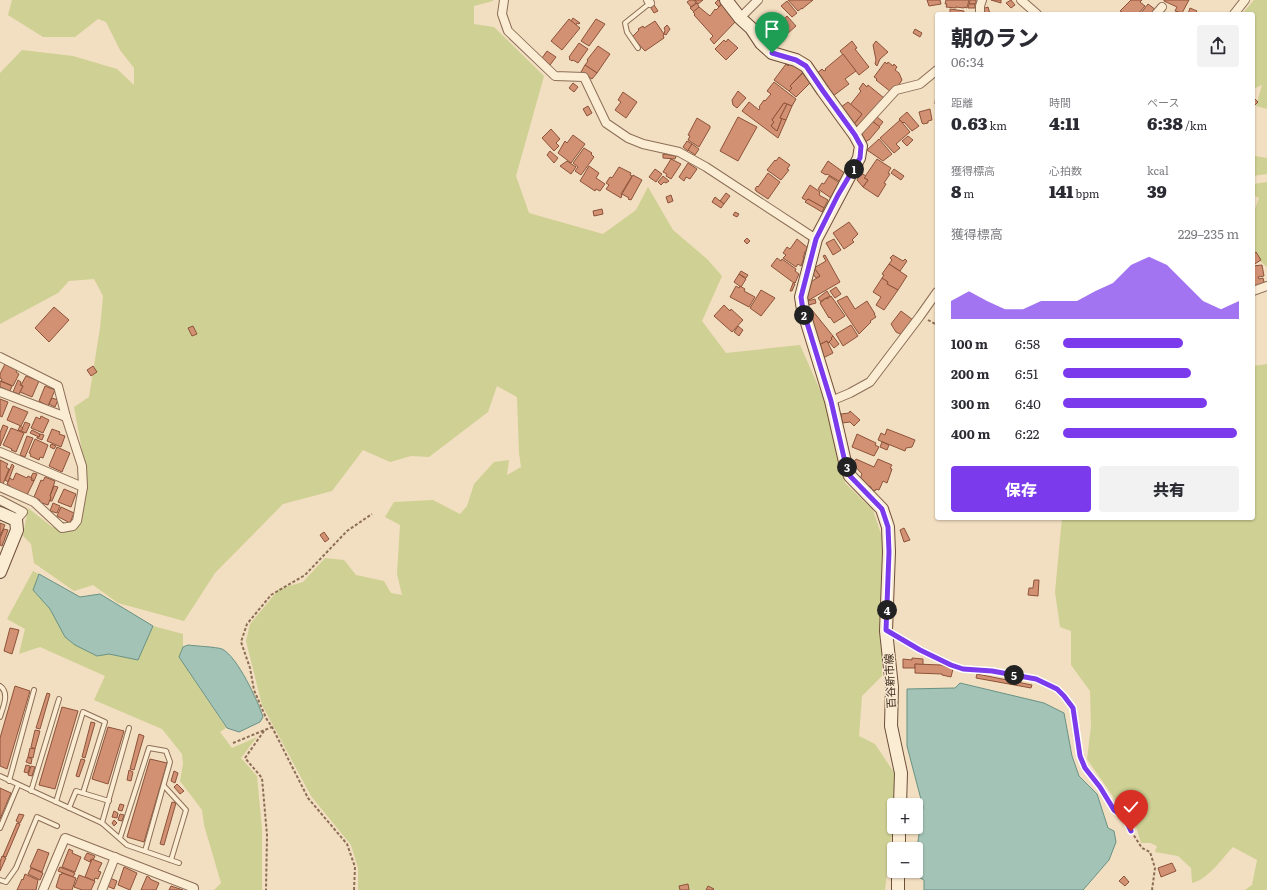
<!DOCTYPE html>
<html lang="ja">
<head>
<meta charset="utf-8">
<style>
	:root { --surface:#fff; --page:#f2f2f3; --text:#2b2b33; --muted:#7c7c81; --accent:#7c3aed }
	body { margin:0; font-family:Literata,"Noto Sans JP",serif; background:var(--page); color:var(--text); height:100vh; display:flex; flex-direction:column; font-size:15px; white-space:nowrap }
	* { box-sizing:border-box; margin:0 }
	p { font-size:13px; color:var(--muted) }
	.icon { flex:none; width:22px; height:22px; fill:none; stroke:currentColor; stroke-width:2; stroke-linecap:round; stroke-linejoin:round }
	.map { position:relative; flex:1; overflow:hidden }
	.details { position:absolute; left:935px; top:12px; width:320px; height:508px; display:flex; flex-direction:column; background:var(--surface); border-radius:4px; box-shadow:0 1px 3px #0004 }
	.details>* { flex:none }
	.buttons { position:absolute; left:887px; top:798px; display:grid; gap:8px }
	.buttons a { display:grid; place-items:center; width:36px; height:36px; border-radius:4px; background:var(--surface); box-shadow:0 1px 3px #0004; font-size:20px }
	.pin { position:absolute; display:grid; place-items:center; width:34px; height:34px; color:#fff; margin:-41px -17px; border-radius:50% 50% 50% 0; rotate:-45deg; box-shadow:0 0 4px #0007 }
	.pin .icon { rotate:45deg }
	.km { position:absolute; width:20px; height:20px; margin:-10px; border-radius:50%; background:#222; color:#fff; font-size:11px; line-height:20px; text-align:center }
	.round { display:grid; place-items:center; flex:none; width:42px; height:42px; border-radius:4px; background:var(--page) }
	.summary { display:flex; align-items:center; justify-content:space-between; height:68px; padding:0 16px }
	h1 { font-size:22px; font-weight:800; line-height:30px }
	.metrics { display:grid; grid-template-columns:repeat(3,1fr); gap:6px; height:68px; padding:4px 16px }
	.metrics div { display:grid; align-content:center }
	.metrics b { font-size:17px; font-weight:800 }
	.metrics small { font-size:11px; font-weight:400 }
	.metrics p { font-size:11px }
	.chart { height:112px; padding:8px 16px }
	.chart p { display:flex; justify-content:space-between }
	.chart svg { width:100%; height:72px; margin-top:4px; fill:var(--accent); opacity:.7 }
	.action { display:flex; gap:8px; margin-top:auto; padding:8px 16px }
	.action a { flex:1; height:46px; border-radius:4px; background:var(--accent); color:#fff; font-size:16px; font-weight:800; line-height:46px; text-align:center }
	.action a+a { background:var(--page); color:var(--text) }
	ul { padding:0 16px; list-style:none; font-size:13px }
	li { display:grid; grid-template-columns:64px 48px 1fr; align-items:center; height:30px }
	li i { height:10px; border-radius:5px; background:var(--accent) }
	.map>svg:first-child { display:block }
</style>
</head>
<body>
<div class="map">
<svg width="1267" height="890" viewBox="0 0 1267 890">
	<rect width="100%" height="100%" fill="#f2dec0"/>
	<g fill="#cfd093">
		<polygon points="12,0 493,0 493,1 474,6 474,24 494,27 544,76 516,176 529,213 603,234 636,210 648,187 673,230 707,259 722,276 702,321 726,353 800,345 828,408 845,483 873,510 882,537 882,676 862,696 859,736 875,744 897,777 896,805 894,805 894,818 885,890 358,890 358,868 351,845 311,796 262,705 246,641 250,624 279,589 303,582 325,558 344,560 356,575 384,581 391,593 402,595 397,574 400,525 385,517 394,502 433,500 460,514 467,506 474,484 494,462 509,460 507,475 521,467 519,453 517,397 497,386 488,412 429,457 411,456 390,462 363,450 332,491 283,504 215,573 184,621 118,603 93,585 74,591 34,563 31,544 23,536 28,508 52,527 73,525 86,472 74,407 89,397 100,328 103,296 94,279 69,281 58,293 0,324 0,73 22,50 73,56 117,69 134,85 134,68 120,50 106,22 98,19 75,37 43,37 8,15"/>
		<polygon points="1254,0 1267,0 1267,109 1256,106 1262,85 1253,89 1253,14 1242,14"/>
		<polygon points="1255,156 1267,158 1267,174 1253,176 1253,162"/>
		<polygon points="1267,182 1267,267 1253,255 1253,208 1255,209 1259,198 1253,195 1253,184"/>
		<path d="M1267,364V890H1245L1252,885L1257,860L1233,847C1222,858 1209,879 1192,883L1191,868L1178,856L1155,852L1157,846L1150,843H1141L1136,826L1121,811L1112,795L1087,759L1091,726L1090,691L1071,665V631L1060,627L1055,592L1062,518H1253V366Z"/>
		<polygon points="33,571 39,574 33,590 50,609 65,637 97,656 108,654 138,660 153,626 183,634 183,647 179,657 226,728 220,732 232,748 257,737 241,758 257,776 262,829 262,890 214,890 221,883 204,825 202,810 180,781 183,764 182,754 162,729 94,700 105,676 40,647 19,654 25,629 7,619"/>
	</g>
	<g fill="#a3c3b7" stroke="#699284">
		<polygon points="39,574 80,597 100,594 153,626 138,660 109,654 97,656 75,645 65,637 50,609 33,590"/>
		<path d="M188,645C195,646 217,647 222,649C237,656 258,701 263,717L260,722L239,732L227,728L179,657L183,647Z"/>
		<polygon points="960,683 1044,703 1064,713 1072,756 1079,776 1097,794 1108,828 1114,831 1116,842 1109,860 1083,890 924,890 924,880 913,874 914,871 916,871 916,855 923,807 907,746 907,689 955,688"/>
	</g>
	<g fill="#d39173" stroke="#8d533a">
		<polygon points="690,0 694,0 696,3 691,7 687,2"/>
		<polygon points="695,0 703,0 698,4"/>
		<polygon points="718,0 722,0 722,3 719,7 715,3"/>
		<polygon points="788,0 813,0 802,9 802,8 798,11"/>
		<polygon points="927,0 940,0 941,4 929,6"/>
		<polygon points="946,0 969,0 967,8 964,7 964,8 956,7 956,8 946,7 947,4 945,4"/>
		<polygon points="970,0 976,0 976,4 969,4"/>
		<polygon points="991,0 1001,0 1001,3"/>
		<polygon points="1011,0 1015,5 1011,8 1006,3"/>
		<polygon points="1131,0 1142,0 1140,2 1145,6 1138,14 1120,14 1122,12 1120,11"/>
		<polygon points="1164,0 1189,0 1182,13 1175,11 1177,7 1164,1"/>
		<polygon points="787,1 797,13 792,17 781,6"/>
		<polygon points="652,2 658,11 654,13 649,5"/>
		<polygon points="697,3 699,7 694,12 690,8"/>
		<polygon points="722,4 736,21 714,44 710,39 713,36 694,15 695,14 693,12 699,7 710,16 715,9 716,10"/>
		<polygon points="969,4 975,4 975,8 968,8"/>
		<polygon points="1148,4 1156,10 1153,14 1140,14"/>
		<polygon points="988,7 990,14 982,14 982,9"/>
		<polygon points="1190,8 1197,11 1195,14 1188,14"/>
		<polygon points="950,9 964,11 964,14 950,14"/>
		<polygon points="787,16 796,26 779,41 769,30 772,27 774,28"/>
		<polygon points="573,18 580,23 579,24 577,23 576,25 571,21"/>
		<polygon points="569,19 580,28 562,50 551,41"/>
		<polygon points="596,19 605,24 589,46 581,41"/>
		<polygon points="655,21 664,34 663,35 664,38 645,51 632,37 639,30 638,29 643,26 644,28"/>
		<polygon points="667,25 670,29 666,35 664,34 665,30 664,28"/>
		<polygon points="915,29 922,33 920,37 913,33"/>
		<polygon points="728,39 738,48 726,60 715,49 724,40 726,42"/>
		<polygon points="852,41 857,48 855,49 869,67 859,75 840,51"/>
		<polygon points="876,41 888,52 880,59 877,66 875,64 876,60 873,45"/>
		<polygon points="579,43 588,49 578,63 573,60 572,61 569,59 570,58 569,57"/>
		<polygon points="598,46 610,54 597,73 585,65 588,61 587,60"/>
		<polygon points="547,51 556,57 550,65 542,58"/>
		<polygon points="843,54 856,71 845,79 849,84 833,96 816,74 822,69 824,71 826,70 825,69"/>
		<polygon points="791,62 804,71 790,86 792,88 789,91 774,80 786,64 788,66"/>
		<polygon points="885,62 887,64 888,62 893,66 894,64 897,67 895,70 899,73 902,80 896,89 891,92 876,80 877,79 874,77"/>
		<polygon points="585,65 597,73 592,79 581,72"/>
		<polygon points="804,72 812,81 796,97 789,91 792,88 790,86"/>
		<polygon points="774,82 796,99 792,106 784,103 772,120 774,122 771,126 777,131 782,118 786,120 778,138 742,111 749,102 759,110 760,108 759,107 764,100 765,101 771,94 767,91"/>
		<polygon points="573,83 578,87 574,92 569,88"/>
		<polygon points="863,83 867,87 868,85 884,98 859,128 854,124 862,114 850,105 861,91 859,89"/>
		<polygon points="738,91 746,98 737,108 733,105 732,100"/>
		<polygon points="623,92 637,102 626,118 615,110 621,102 618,100"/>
		<polygon points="936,93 937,93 937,104 935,104"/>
		<polygon points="1254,98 1258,102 1254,106 1253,104"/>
		<polygon points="848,102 862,114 854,124 841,107"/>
		<polygon points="784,103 787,104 780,118 782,118 777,131 771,126 774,122 772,120"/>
		<polygon points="787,104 792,106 786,120 780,118"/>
		<polygon points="588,106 592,113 587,116 583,109"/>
		<polygon points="930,109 932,120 928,121 928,123 923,124 922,123 919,112"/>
		<polygon points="907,112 919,126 912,131 904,122 903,123 899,119"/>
		<polygon points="876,116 883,122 879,127 873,121"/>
		<polygon points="738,117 757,127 738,161 720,151"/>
		<polygon points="697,118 710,126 710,128 699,147 688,140 690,136 688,135"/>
		<polygon points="900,120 910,132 896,144 900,148 894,153 880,138"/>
		<polygon points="872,121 880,127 869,140 868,140 866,142 861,135"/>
		<polygon points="551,129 560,139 556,143 559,146 554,151 542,138"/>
		<polygon points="573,135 585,144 571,163 558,153 565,141 567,143"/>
		<polygon points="908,136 913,140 907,146 902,141"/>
		<polygon points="879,139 892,154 883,161 867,150"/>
		<polygon points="687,141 692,144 688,151 683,147"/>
		<polygon points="692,144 699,149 695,155 688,150"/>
		<polygon points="584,148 592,153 591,154 594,157 581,175 575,171 578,167 573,163"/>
		<polygon points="550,151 558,158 554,163 547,155"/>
		<polygon points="663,154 676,156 675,159 663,158"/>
		<polygon points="779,157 790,165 787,169 789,170 781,180 767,170 775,160 776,161"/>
		<polygon points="671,159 681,164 671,179 666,176 667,174 663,172"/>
		<polygon points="877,159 891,168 888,173 890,174 884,183 886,184 878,197 863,187 868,180 864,178"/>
		<polygon points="567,161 576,167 571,174 560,166"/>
		<polygon points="828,161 846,174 841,182 827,174 826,175 821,172"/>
		<polygon points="688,163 697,169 690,179 686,177 684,181 679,177"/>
		<polygon points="589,166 599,173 596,178 605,184 600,191 596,189 595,191 580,181"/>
		<polygon points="619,167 631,173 630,175 632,176 621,194 622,195 621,198 606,189 609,185 606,183 610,177 612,178"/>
		<polygon points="655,169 662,174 656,182 649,177"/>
		<polygon points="894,169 904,176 901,180 891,173"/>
		<polygon points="768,173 780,182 768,199 756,191 755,189 757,186 758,187"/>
		<polygon points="861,173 866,176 864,178 868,180 863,187 857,180"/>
		<polygon points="633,175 642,180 631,200 628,199 629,198 622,194"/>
		<polygon points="663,176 669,181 666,183 664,182 661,185 658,182"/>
		<polygon points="829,176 840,183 831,198 818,189 822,183 824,184"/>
		<polygon points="810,185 820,192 819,195 828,200 824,208 808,199 807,201 802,198"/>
		<polygon points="726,193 730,196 724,204 720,201"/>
		<polygon points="671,195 673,201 668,203 666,197"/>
		<polygon points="715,197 724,204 721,208 712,202"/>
		<polygon points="808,199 824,208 822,212 805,202"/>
		<polygon points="602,209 603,214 594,216 593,211"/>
		<polygon points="735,212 739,214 737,217 733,215"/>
		<polygon points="849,222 858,234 852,240 854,242 844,249 833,233"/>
		<polygon points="747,238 750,241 747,244 744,241"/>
		<polygon points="797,239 808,248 804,253 805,253 803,257 804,258 801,266 798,264 796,267 783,258 786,255 783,253 787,247 790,249"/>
		<polygon points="834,239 841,250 833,255 826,243"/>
		<polygon points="1256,252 1261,260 1253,265 1253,254"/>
		<polygon points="825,255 840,282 809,300 808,299 802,302 806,285 820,276 814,268 826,261 823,256"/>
		<polygon points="893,255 903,261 905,259 907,261 900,271 889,264 892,260 890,258"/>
		<polygon points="777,258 781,261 782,259 796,269 795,271 799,274 795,283 795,282 794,283 771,266"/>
		<polygon points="889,264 907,276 898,290 887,284 888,282 882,278 884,275 882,274"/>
		<polygon points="1262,265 1264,276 1258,277 1259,279 1263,278 1264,282 1263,283 1263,285 1253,287 1253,266"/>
		<polygon points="815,269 820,276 816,278 811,271"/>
		<polygon points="741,271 748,275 746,278 739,274"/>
		<polygon points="739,274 746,279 741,287 734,282"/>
		<polygon points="882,278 888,282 887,284 898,290 884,310 876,305 881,297 873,292"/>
		<polygon points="793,283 795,284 792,291 790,291"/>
		<polygon points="736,286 739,288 740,286 745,289 744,291 755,297 749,307 730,297"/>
		<polygon points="836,287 841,294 835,298 830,291"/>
		<polygon points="761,290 775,298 761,316 750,308"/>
		<polygon points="827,291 830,296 821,301 821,302 818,298"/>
		<polygon points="831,296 845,316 834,323 830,317 829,318 820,303 826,298 827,299"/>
		<polygon points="847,296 855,309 867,301 875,314 874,314 876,317 870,321 871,322 859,334 837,301"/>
		<polygon points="815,299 816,303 801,307 800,303"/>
		<polygon points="724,305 730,311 731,309 743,320 732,332 714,316"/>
		<polygon points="54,307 69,320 49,342 35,328"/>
		<polygon points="812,310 833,336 831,338 832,339 828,343 827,341 814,347 803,315"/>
		<polygon points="901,311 913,320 902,335 896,332 891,324"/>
		<polygon points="851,325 858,336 843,346 836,334"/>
		<polygon points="193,326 197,334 192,336 188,328"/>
		<polygon points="738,326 743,330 739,336 734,332"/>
		<polygon points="833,336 839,344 834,348 829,342 832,339 831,338"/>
		<polygon points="827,341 833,353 819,360 813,348"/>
		<polygon points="5,364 17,370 16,372 19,374 13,386 1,381 2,379 0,378 0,374"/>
		<polygon points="93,366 97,372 91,376 87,370"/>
		<polygon points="26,376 39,381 32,397 20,392 23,386 21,385"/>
		<polygon points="18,380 21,382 20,385 23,386 19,394 13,392"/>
		<polygon points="0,381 12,386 10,391 0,387"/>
		<polygon points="45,386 55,390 48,406 39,401"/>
		<polygon points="52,398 58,400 55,407 49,404"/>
		<polygon points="0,399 8,402 2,417 0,416"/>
		<polygon points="13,406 28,412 21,426 7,420"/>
		<polygon points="850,411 860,420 854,426 850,422 842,423 841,414 849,413"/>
		<polygon points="41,416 49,420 43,433 31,428 36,417 40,419"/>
		<polygon points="25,422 30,424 26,433 21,431"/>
		<polygon points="3,425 8,427 0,446 0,433"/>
		<polygon points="20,426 23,428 21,431 18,430"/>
		<polygon points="11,428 24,433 16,452 11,450 12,449 3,445"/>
		<polygon points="52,429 60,432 59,434 65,436 61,447 47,441"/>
		<polygon points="887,429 915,440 912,447 906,448 905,451 878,440 881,433 885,435"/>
		<polygon points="32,430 40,434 39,437 30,433"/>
		<polygon points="40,434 44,435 42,440 37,438 37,437 39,437"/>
		<polygon points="857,434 876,443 875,445 879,447 874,456 852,447"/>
		<polygon points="27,436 33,438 25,457 20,455"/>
		<polygon points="35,439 48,445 43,458 40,457 39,460 30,456 31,454 29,453"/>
		<polygon points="882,442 889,445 887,450 880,447"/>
		<polygon points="51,444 56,446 54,449 50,447"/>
		<polygon points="57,447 70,453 62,472 49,466"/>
		<polygon points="856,459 874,467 878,459 892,465 890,468 892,469 887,483 883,481 879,490 876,489 875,491 871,489 871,487 863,484 860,479 862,474 853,464"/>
		<polygon points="0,460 8,464 6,467 9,469 3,484 0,482"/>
		<polygon points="12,464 14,466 8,482 5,480"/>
		<polygon points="16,473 27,478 28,476 32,478 31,480 34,481 27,495 10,487 10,486 7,484 10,478 13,480"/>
		<polygon points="33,473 37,474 34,481 31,477"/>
		<polygon points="45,477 55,481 50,496 51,497 48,505 39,502 40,500 34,497 41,480 43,481"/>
		<polygon points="54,486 58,487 52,501 50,501 51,497 50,496"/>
		<polygon points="64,489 76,494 71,507 58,502"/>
		<polygon points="53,503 60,506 57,513 50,511"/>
		<polygon points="61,507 74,513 70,523 57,516"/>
		<polygon points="0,523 5,525 0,536"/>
		<polygon points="904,528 910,540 904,542 900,530"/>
		<polygon points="4,529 8,530 2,546 0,545 0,538"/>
		<polygon points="324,532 329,539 325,542 320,535"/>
		<polygon points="1034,580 1039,580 1038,596 1028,595 1029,588 1033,588"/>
		<polygon points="10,628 19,630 12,654 4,651"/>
		<polygon points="912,658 923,659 923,665 915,664 915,668 903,668 903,659 912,660"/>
		<polygon points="915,664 942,665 953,669 951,677 942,675 942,674 915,673"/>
		<polygon points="977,674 1032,685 1031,688 976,678"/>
		<polygon points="15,686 30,691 7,769 0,766 0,738"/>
		<polygon points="47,693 50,694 40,729 36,728"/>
		<polygon points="62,707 78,711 55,789 39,785"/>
		<polygon points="91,722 95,723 85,758 82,757"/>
		<polygon points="108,727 124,731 108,784 92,779"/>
		<polygon points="35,730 40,731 35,749 31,747"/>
		<polygon points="139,734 144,736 134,770 130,769"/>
		<polygon points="30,748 35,749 33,758 28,757"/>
		<polygon points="28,757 32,759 31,764 26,762"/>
		<polygon points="81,759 85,760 79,777 76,776"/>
		<polygon points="150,759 167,763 144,842 127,837"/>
		<polygon points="26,765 30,766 28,773 24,772"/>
		<polygon points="31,766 35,767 32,776 28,775"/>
		<polygon points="129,770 133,772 131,781 127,780"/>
		<polygon points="174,771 178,773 175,783 171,781"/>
		<polygon points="177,784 184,791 180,794 174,787"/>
		<polygon points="0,788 11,793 0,819"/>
		<polygon points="172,802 176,803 164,845 160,844"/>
		<polygon points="120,804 124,805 122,811 118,810"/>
		<polygon points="114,811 118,813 117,818 112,817"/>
		<polygon points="19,814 24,815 20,823 16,821"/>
		<polygon points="120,814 124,815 122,821 118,820"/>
		<polygon points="114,820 117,823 114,826 112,823"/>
		<polygon points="17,823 20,824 6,857 3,856"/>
		<polygon points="38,849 49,853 42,872 30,867"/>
		<polygon points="69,849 73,851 72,853 81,857 75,872 62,867"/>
		<polygon points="87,853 95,856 93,860 91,859 90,862 84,859"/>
		<polygon points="2,856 6,858 0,871 0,862"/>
		<polygon points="92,859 102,863 98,871 101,872 98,879 95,878 94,881 85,877"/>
		<polygon points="1172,863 1176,871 1161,877 1158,868"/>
		<polygon points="60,867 75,873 73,877 58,871"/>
		<polygon points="124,867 137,873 130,890 118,885"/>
		<polygon points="31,868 43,873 40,880 28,874"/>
		<polygon points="62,873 76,878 72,890 62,890 56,887 60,874 61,875"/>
		<polygon points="25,874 38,880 36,890 17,890 22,879 23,880"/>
		<polygon points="79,875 95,881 91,890 82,890 74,887"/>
		<polygon points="147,876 150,878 150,879 159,883 156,890 141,890"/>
		<polygon points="1124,876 1129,882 1125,886 1119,881"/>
		<polygon points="110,878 117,881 114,889 107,886"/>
		<polygon points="688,884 689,890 680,890 679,886"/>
		<polygon points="171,886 183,890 169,890"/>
		<polygon points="708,886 714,889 713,890 706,890"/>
	</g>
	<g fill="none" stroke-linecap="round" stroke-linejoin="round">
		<g stroke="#8c6e56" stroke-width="6">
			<g id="lane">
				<polyline points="638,48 627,32 625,23 650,3"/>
				<path d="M0,686C10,693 3,707 0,717"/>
				<polyline points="0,776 102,823 127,845 179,863"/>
				<polyline points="9,781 34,690"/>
				<polyline points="164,786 186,810 171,860"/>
				<polyline points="31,791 59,699"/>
				<polyline points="56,802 83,712 105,722 83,793"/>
				<polyline points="69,808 76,791 109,801"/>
				<polyline points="102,823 129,728"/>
				<polyline points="0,828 18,785"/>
				<polyline points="120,838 149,748 166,751 170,762 145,851"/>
				<polyline points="0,880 6,882 16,868 37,817 57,826"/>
			</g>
		</g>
		<g stroke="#8c6e56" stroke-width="10">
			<g id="street">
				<polyline points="504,0 502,14 508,31 555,76 584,77 606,123 628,138 643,144 679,152 706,167 816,239"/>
				<polyline points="648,0 650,3"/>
				<polyline points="1021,0 1037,14"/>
				<polyline points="980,14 980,6 982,0"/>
				<polyline points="1156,14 1162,7"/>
				<polyline points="1234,14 1245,0"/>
				<polyline points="740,18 758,0"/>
				<polyline points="855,135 896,90 920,84 937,70"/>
				<polyline points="1253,291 1267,286"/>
				<polyline points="0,357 58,386 66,417 82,466 83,487 77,521 73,526 62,528 34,502 0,487"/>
				<polyline points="0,392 66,417"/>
				<polyline points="831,401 850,393 870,382 920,316 937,292"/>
				<polyline points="0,452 83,487"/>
				<polyline points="0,500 23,512 16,520"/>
				<polyline points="43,890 65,838 194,888 194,890"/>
				<polyline points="102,890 115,857"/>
			</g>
		</g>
		<g stroke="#6e4f3a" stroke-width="14">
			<g id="secondary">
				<polyline points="726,0 740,18 751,28 761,43 772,53 796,60 806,66 823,91 855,135 861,146 859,158 816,239 801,297 803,310 831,401 845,462 850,476 882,509 888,527 889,552 886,631 892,687 891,726 901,773 900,805"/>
				<polyline points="0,513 16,520 17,530 0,572"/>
				<polyline points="899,849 899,827"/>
				<polyline points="898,890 898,871"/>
			</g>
		</g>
		<g stroke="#8c6e56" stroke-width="2" stroke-dasharray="3 2" stroke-linecap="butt">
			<polyline points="928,320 937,325"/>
			<polyline points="898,638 920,650 951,665 963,669 993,671 1036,679 1057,689 1064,696 1073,708 1080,755 1085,768 1100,787 1114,810 1125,818 1131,831 1142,848 1150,852 1155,868 1152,890"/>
			<polyline points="264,731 245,758 262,778 267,835 266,890"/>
			<polyline points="233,743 272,727"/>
			<polyline points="354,890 355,867 347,844 308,798 272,727 266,718 254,690 250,668 241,642 247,624 271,595 305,575 347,531 372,514"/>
		</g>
		<use href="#lane" stroke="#fbecd4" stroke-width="4"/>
		<use href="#street" stroke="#fbecd4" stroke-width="8"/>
		<use href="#secondary" stroke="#fbecd4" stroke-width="12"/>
	</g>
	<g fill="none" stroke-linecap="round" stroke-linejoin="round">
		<g stroke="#fff" stroke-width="8">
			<polyline id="route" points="772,53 796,60 806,66 823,91 855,135 861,146 860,158 838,195 816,239 801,297 803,310 831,401 845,462 850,476 882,509 888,527 889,552 886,630 920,650 951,665 963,669 992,671 1036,679 1057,689 1064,696 1073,708 1080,756 1085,768 1100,787 1114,810 1125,818 1131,831"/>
		</g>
		<use href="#route" stroke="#7c3aed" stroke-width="5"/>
	</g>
	<g text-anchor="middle" stroke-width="3" stroke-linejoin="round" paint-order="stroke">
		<g font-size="11" fill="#3b281c" stroke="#f8e9d0">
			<text transform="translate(890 681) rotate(-93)" y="4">百谷新市線</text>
		</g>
	</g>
</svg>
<div class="buttons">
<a>+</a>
<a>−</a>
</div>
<div class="pin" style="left:772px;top:53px;background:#1e9e55"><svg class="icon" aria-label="arrive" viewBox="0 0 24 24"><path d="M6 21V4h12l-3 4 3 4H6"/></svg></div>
<div class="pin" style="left:1131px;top:831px;background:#d93025"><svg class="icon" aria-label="check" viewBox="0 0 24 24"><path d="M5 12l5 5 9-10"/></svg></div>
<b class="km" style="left:854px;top:169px">1</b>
<b class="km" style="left:804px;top:315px">2</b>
<b class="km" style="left:847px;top:467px">3</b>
<b class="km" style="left:887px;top:610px">4</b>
<b class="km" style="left:1014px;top:675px">5</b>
<section class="details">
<div class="summary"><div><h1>朝のラン</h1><p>06:34</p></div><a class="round"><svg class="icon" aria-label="share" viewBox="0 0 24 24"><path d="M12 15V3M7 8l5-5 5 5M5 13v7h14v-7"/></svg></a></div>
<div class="metrics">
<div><p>距離</p><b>0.63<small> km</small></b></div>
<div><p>時間</p><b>4:11</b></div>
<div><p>ペース</p><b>6:38<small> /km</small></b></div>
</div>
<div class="metrics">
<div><p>獲得標高</p><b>8<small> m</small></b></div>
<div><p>心拍数</p><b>141<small> bpm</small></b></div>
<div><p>kcal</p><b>39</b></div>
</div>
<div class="chart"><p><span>獲得標高</span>229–235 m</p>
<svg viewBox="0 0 160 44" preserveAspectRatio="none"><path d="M0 44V33L10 27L20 33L30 38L40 38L50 33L60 33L70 33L80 27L90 22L100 11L110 6L120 11L130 22L140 33L150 38L160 33V44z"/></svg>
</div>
<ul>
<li><b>100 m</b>6:58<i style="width:68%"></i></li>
<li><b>200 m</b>6:51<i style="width:73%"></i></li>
<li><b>300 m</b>6:40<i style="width:82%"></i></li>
<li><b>400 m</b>6:22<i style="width:99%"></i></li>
</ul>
<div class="action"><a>保存</a><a>共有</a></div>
</section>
</div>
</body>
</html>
